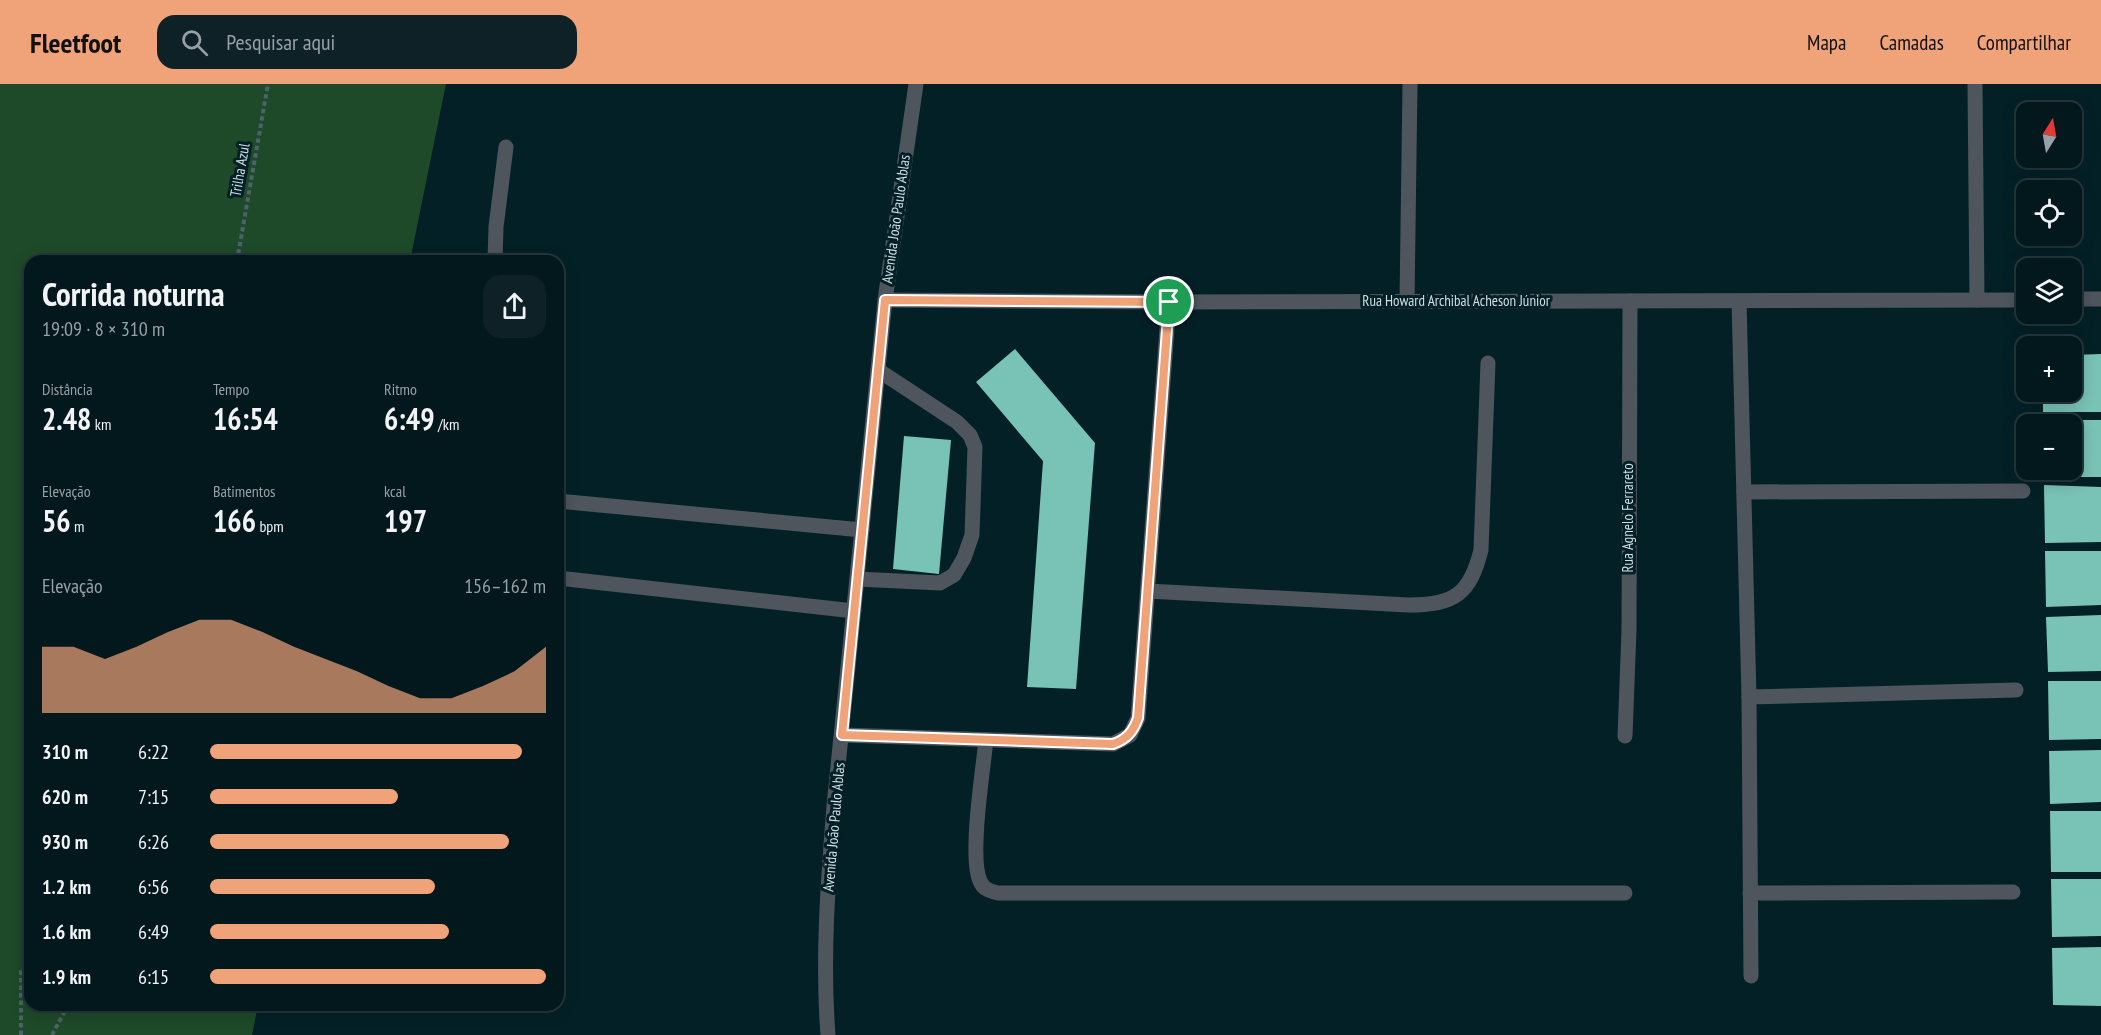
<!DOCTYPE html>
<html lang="pt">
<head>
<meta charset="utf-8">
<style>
	:root { --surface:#03181d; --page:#0d2126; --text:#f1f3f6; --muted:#97a0a4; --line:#24373b; --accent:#f0a279 }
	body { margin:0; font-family:"PT Sans Narrow",sans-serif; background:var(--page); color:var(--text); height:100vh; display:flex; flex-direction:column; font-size:22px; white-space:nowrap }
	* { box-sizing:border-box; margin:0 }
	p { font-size:20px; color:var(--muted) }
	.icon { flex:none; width:33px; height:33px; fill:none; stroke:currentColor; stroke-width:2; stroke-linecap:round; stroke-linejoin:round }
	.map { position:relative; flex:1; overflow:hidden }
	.sheet { position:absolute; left:24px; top:171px; width:540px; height:756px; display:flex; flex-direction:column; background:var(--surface); border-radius:18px; box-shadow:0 3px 15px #0003,0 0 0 2px var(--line) }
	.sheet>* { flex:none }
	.needle { width:39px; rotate:11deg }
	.tools { position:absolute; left:2016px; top:18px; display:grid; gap:12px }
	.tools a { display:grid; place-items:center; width:66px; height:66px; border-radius:12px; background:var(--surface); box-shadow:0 3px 15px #0003,0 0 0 2px var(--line); font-size:30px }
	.pin { position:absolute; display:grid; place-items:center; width:51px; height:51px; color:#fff; margin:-26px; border:3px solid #fff; border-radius:50%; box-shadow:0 2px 6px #0007 }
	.round { display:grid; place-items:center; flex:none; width:63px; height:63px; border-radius:18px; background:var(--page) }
	.head { display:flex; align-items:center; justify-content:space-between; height:102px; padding:0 18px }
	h1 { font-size:33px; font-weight:800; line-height:45px }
	.stats { display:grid; grid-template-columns:repeat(3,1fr); gap:9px; height:102px; padding:6px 18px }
	.stats div { display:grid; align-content:center }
	.stats b { font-size:30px; font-weight:800 }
	.stats small { font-size:16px; font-weight:400 }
	.stats p { font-size:16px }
	.chart { height:168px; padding:12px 18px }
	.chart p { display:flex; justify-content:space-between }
	.chart svg { width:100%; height:108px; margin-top:6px; fill:var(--accent); opacity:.7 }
	ul { padding:0 18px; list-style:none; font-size:20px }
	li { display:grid; grid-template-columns:96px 72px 1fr; align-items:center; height:45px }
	li i { height:15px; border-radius:8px; background:var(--accent) }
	header { display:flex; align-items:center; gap:36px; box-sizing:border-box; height:84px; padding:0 30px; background:var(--accent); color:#111 }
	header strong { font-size:28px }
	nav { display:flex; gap:33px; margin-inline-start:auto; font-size:21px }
	.search { width:420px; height:54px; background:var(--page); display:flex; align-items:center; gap:15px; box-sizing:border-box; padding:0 21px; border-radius:18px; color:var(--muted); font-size:22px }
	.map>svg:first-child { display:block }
</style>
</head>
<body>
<header>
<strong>Fleetfoot</strong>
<div class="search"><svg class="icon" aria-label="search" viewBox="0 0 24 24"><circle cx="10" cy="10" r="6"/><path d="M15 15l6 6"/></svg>Pesquisar aqui</div>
<nav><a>Mapa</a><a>Camadas</a><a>Compartilhar</a></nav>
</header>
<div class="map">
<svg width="2101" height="951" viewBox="0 0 2101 951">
	<rect width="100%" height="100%" fill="#042027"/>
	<polygon fill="#1e4a29" points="0,0 446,0 410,177 30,177 30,921 258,921 252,951 0,951"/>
	<g fill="#79c2b6">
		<polygon points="1015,265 1095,359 1076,605 1027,603 1043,377 976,298"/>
		<polygon points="2101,270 2101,328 2043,328 2043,308 2072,308 2072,271"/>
		<polygon points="2043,336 2101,336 2101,393 2044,393 2044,386 2072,386 2072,340 2043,340"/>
		<polygon points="904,352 951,356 939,490 893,485"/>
		<polygon points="2044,401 2101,403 2101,458 2045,459"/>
		<polygon points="2045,467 2101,467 2101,521 2046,523"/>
		<polygon points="2101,531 2101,587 2048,588 2046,533"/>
		<polygon points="2048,597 2101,597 2101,655 2049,656"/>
		<polygon points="2101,666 2101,718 2050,720 2049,667"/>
		<polygon points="2050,727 2101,727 2101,788 2051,788"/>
		<polygon points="2051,795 2101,795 2101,852 2052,853"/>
		<polygon points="2101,863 2101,922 2053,921 2052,864"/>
	</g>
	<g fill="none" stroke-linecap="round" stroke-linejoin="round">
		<g stroke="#4b6369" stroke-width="4" stroke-dasharray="4.5 3" stroke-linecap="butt">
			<polyline points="237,177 268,0"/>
			<polyline points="21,951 21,885"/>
			<polyline points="52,951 68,921"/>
		</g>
		<g stroke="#4e555d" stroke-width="15">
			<polyline points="1975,0 1977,216"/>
			<polyline points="495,177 496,143 506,63"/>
			<polyline points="1407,217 1410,0"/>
			<polyline points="558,417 862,446"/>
			<polyline points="558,494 854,527"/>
			<polyline points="857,495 940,499 954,491 964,474 972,451 975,363 970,351 957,338 878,286"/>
		</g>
		<g stroke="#4e555d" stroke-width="15">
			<polyline points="2072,215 2101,215"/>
			<polyline points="885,216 1169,218 2026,216"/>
			<polyline points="1739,217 1749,613 1751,892"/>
			<polyline points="1744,408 2023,407"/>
			<path d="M1148,507L1408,521C1455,521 1470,510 1481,466L1488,279"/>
			<polyline points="1749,613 2016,606"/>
			<polyline points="842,651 1113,660 1130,651 1138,634 1169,218"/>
			<polyline points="1625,652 1629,546 1630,217"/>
			<path d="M986,656C983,686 969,773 980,797C983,805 990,807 998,809H1625"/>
			<polyline points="1750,809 2013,808"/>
		</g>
		<path stroke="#4e555d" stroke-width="15" d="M828,951C822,875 828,798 834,722L885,216L916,0"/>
	</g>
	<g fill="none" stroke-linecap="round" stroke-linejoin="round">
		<g stroke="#fff" stroke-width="12">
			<path id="route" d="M885,216L1169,218L1138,634C1133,648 1127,655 1113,660L842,651Z"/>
		</g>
		<use href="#route" stroke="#f0a279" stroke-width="8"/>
	</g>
	<g text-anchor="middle" stroke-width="6" stroke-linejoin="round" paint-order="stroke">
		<g font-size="15" fill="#cfdee3" stroke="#042027">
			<text transform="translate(240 86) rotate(-80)" y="5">Trilha Azul</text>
			<text transform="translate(896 135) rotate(-82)" y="5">Avenida João Paulo Ablas</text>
			<text x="1456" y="222">Rua Howard Archibal Acheson Júnior</text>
			<text transform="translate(1628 434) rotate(-90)" y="5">Rua Agnelo Ferrareto</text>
			<text transform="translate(834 743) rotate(-85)" y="5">Avenida João Paulo Ablas</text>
		</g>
	</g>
</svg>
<div class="tools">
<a><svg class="needle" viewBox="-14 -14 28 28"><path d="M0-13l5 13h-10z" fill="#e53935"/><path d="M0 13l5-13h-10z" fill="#97a0a4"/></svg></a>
<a><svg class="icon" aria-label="locate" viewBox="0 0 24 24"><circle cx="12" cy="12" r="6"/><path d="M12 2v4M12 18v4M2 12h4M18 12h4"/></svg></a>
<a><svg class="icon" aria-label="layers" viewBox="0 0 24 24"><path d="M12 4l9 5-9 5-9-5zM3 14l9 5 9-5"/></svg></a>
<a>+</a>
<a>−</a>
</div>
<div class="pin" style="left:1169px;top:218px;background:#1e9e55"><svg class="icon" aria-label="arrive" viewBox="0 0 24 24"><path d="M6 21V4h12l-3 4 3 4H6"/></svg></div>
<section class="sheet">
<div class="head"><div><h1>Corrida noturna</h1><p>19:09 · 8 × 310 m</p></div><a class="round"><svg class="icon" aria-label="share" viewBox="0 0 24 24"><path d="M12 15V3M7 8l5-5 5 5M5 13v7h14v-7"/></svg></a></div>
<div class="stats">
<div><p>Distância</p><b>2.48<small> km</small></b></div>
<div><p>Tempo</p><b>16:54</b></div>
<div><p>Ritmo</p><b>6:49<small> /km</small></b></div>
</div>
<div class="stats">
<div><p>Elevação</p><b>56<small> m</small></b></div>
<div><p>Batimentos</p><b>166<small> bpm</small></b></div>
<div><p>kcal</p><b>197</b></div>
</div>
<div class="chart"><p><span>Elevação</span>156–162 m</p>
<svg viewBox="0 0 160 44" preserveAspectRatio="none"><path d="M0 44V17L10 17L20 22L30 17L40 11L50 6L60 6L70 11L80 17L90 22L100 27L110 33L120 38L130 38L140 33L150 27L160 17V44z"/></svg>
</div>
<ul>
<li><b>310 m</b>6:22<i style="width:93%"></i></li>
<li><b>620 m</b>7:15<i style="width:56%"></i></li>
<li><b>930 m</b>6:26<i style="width:89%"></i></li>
<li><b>1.2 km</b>6:56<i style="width:67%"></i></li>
<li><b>1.6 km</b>6:49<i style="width:71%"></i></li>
<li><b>1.9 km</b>6:15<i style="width:100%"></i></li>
</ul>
</section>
</div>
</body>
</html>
